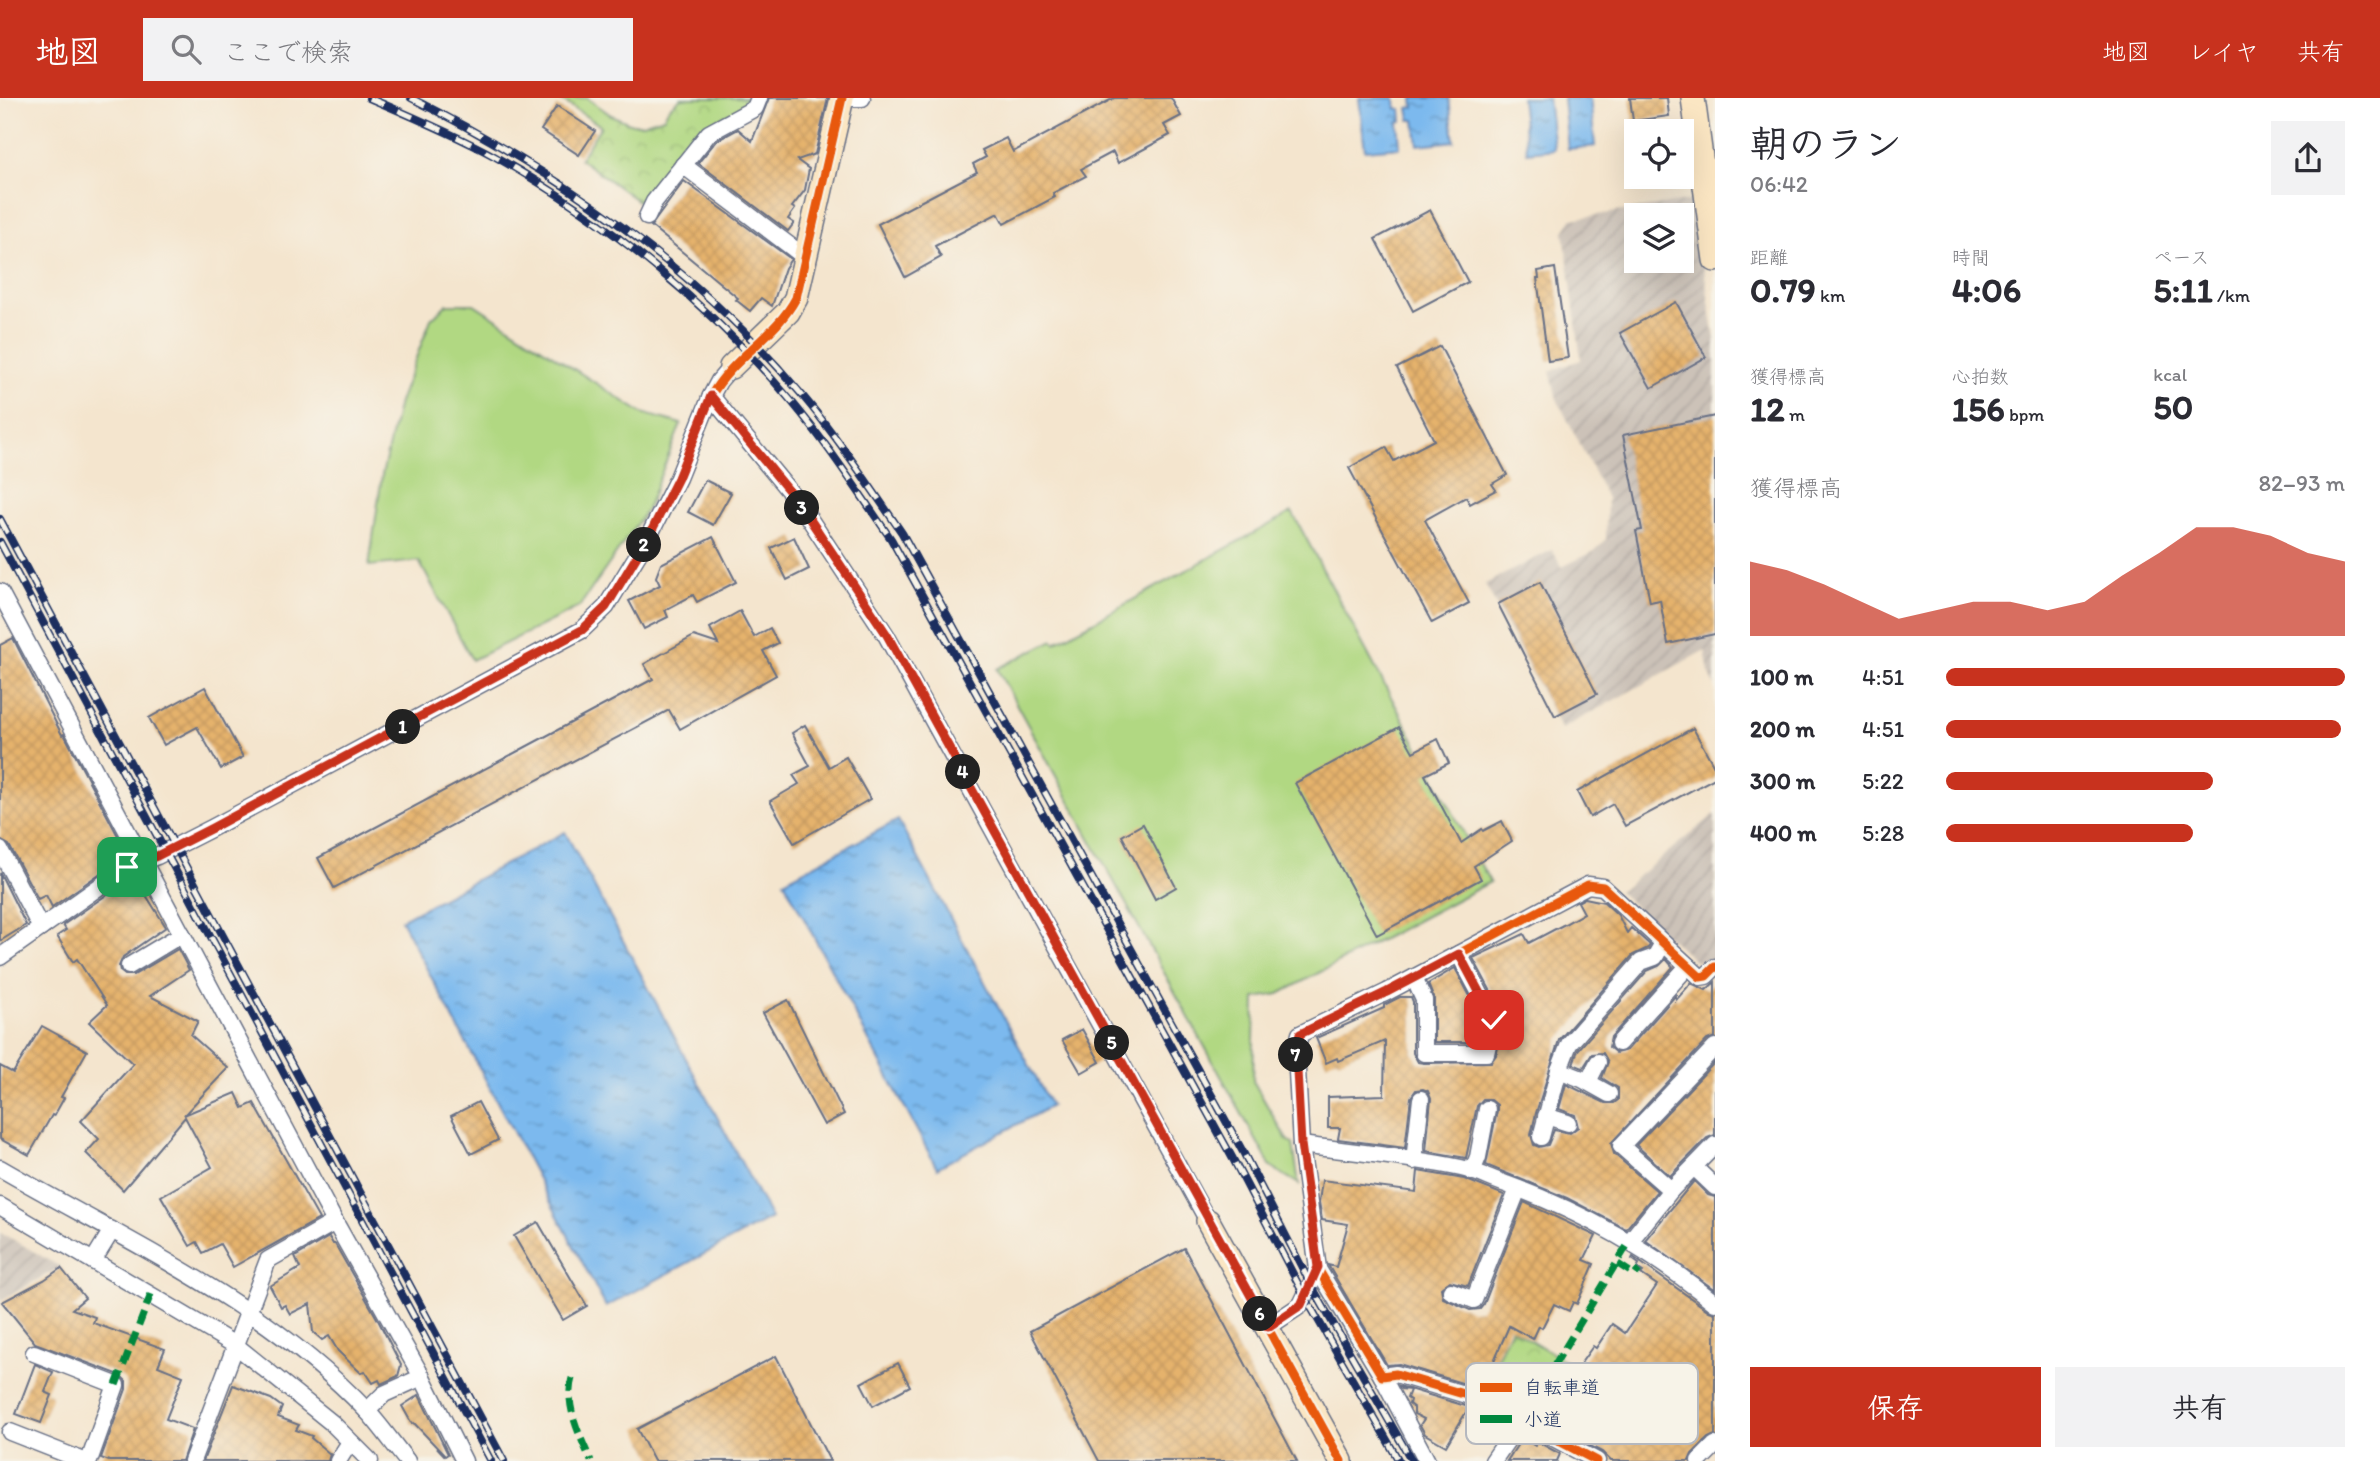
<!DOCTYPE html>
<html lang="ja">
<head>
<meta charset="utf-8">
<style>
	:root { --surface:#fff; --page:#f2f2f3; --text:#2b2b33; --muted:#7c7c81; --accent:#c8321e }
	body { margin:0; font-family:Itim,"Klee One",sans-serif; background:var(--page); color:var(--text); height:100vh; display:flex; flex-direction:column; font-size:26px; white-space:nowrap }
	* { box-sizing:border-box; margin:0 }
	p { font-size:23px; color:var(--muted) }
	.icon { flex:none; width:38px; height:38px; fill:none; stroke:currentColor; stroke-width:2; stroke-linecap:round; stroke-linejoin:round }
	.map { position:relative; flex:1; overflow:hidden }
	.panel { display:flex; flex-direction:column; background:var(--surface); width:665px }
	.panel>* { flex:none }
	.buttons { position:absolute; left:1624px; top:21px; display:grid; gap:14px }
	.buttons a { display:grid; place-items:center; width:70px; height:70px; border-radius:0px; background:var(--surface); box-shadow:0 7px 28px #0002; font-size:35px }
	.pin { position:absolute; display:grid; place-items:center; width:60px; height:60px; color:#fff; margin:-30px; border-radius:14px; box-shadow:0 4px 10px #0006 }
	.km { position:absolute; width:35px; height:35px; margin:-18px; border-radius:50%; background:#222; color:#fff; font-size:19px; line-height:35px; text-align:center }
	.round { display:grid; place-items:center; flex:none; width:74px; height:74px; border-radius:0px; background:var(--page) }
	.overview { display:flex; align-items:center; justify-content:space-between; height:119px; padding:0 35px }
	h1 { font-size:38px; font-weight:700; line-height:52px }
	.metrics { display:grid; grid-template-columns:repeat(3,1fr); gap:10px; height:119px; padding:7px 35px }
	.metrics div { display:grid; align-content:center }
	.metrics b { font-size:35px; font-weight:700 }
	.metrics small { font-size:19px; font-weight:400 }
	.metrics p { font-size:19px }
	.chart { height:196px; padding:14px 35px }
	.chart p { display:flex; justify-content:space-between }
	.chart svg { width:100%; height:126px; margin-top:7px; fill:var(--accent); opacity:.7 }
	.cta { display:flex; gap:14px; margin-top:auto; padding:14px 35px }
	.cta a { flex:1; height:80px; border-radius:0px; background:var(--accent); color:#fff; font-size:28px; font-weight:700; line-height:80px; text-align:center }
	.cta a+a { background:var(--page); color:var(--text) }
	ul { padding:0 35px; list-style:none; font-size:23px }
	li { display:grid; grid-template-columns:112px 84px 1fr; align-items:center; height:52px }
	li i { height:18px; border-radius:9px; background:var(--accent) }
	header { display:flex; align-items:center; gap:42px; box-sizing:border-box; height:98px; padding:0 35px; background:var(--accent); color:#fff }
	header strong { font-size:33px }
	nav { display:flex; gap:38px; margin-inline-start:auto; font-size:24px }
	.search { width:490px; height:63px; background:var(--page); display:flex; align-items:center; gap:18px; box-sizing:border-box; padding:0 24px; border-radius:0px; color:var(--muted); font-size:26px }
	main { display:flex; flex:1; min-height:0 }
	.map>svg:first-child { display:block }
</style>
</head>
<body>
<header>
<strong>地図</strong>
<div class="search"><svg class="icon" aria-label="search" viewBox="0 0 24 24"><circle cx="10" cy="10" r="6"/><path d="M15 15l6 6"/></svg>ここで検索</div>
<nav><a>地図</a><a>レイヤ</a><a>共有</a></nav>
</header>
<main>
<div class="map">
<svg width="1715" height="1363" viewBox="0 0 1715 1363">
	<defs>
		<pattern id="industrial-furrows" width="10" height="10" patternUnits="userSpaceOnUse" patternTransform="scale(1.75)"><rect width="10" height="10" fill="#ccc2b8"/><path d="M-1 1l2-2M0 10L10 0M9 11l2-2" fill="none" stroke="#afa7a1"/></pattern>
		<pattern id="park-crowns" width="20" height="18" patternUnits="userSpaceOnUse" patternTransform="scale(1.75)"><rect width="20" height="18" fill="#b1d882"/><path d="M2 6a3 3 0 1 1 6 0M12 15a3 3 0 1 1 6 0" fill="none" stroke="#98ba73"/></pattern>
		<pattern id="water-ripples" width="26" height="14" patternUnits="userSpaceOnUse" patternTransform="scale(1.75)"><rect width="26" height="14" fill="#7bb9ee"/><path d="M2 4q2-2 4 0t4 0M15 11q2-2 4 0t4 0" fill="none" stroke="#6497c4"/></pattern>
		<pattern id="building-cross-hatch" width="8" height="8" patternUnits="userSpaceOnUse" patternTransform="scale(1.75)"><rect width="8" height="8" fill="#e5b26c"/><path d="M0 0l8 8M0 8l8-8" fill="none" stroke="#c49960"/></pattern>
	</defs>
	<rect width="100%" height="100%" fill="#f7f3e8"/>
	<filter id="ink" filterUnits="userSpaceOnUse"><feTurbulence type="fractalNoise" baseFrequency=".0143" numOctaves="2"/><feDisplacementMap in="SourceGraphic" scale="14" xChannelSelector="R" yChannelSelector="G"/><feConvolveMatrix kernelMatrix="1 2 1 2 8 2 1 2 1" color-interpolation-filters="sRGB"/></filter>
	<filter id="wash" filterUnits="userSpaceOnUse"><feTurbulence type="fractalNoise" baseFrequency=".00686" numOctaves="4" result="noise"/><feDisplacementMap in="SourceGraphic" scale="28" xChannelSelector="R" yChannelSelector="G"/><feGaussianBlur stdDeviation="1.57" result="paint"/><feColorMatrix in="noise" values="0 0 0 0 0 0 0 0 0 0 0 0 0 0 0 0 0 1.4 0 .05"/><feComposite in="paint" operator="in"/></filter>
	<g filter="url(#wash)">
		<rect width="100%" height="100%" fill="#f4e5ce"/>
		<g fill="url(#industrial-furrows)" fill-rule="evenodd">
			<path d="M1693,102L1715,242V588L1709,574L1705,552L1561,631L1485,486L1552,452L1562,469L1595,453L1606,442L1607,400L1557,301L1550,273L1581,262L1564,134L1572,121ZM1636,117H1682V163H1636Z"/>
			<polygon points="1715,716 1715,857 1711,862 1696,864 1619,794"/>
			<polygon points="0,1135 14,1142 60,1169 0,1203"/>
		</g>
		<g fill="#b1d882" stroke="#668470" stroke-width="2">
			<polygon points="447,206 474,206 642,315 681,326 647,411 579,509 472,562 419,463 369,468 382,377 399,304 431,221"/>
			<polygon points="1292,414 1490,784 1279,896 1255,900 1253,983 1287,1042 1293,1046 1299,1086 1271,1069 997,571 1053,542 1055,545"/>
		</g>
		<g fill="url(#park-crowns)" stroke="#668470" stroke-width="2">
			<polygon points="558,0 587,0 611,17 632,26 642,26 664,19 669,10 681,0 750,0 748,7 701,30 648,102 638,103 580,61 601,28"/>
			<polygon points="1511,1230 1592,1280 1556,1334 1481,1294"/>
		</g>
		<g fill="url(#water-ripples)" stroke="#4b74a6" stroke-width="2">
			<polygon points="1359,0 1395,0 1396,11 1401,11 1402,23 1398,24 1400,49 1365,52"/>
			<polygon points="1413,0 1449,0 1454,43 1418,47 1415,22 1410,22 1408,10 1414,9"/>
			<polygon points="1521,0 1548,0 1554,51 1527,54"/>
			<polygon points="1563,0 1590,0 1595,48 1568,51"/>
			<polygon points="898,722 1051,1008 937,1070 784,783"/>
			<polygon points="565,734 771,1120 606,1209 401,822"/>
		</g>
		<g id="blocks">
			<g fill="url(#building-cross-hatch)">
				<polygon points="769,0 828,0 815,56 797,62 809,71 805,92 792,109 795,111 788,121 794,125 788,133 698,65 716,43 738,31 752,43"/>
				<polygon points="1114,0 1171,0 1181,18 1164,27 1170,37 1118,65 1113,54 1081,71 1086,78 1053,95 1055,99 1004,126 998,115 935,148 941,159 905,179 878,126 977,74 973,66 986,59 982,52 1006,40 1013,54"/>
				<polygon points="1630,0 1667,0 1669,18 1633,23"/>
				<polygon points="557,8 595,33 579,57 541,32"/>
				<polygon points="684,83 791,161 785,170 772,208 761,200 750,213 736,202 738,200 651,128"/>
				<polygon points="1430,112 1468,184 1413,213 1375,141"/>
				<polygon points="1555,170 1568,260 1548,263 1537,180 1539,180 1538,173"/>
				<polygon points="1676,204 1706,259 1651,290 1620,235"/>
				<polygon points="1440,248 1507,377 1492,386 1496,392 1470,406 1466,399 1425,422 1469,505 1432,525 1349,370 1386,349 1394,363 1434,342 1397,270"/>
				<polygon points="1715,318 1715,536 1668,546 1660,502 1650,504 1636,433 1642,432 1623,337"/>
				<polygon points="705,382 731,395 713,427 688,414"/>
				<polygon points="713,439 736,484 697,504 693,497 665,512 668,519 644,531 629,503 660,487 656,479 661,466"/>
				<polygon points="794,439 809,471 787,482 771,450"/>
				<polygon points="1540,484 1597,596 1555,618 1498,506"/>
				<polygon points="740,513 754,539 770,530 778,545 763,553 776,577 680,631 669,612 334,790 318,760 653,581 644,566 694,538 718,546 710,530"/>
				<polygon points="13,540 62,637 64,636 118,738 116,744 123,756 120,757 122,760 52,809 46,797 38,801 9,747 0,742 0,547"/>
				<polygon points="205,589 243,659 221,671 197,629 164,647 149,620"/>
				<polygon points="805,627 829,669 846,659 870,701 794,745 770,703 799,686 793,677 810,668 792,635"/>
				<polygon points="1399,629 1413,654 1438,641 1449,665 1425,677 1461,745 1482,731 1483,733 1502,723 1512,743 1474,768 1481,781 1377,837 1295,685"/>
				<polygon points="1693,630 1715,670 1715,680 1625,728 1613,706 1590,719 1577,694"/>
				<polygon points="1143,726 1176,789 1155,801 1122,738"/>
				<polygon points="0,775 26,827 0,843"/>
				<polygon points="134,778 166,829 123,859 119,868 120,873 125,877 134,877 178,851 189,872 150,898 198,923 191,937 228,970 184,1017 236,995 243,1010 254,1005 319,1121 233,1169 220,1146 203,1155 197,1144 190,1148 161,1098 212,1069 185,1019 123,1092 86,1055 99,1041 81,1023 133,966 89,924 107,907 77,861 73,864 57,838 66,832 63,827"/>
				<polygon points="1585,800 1604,804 1618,817 1627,835 1631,830 1650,847 1648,850 1633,857 1559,942 1536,1015 1531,1037 1534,1047 1539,1049 1548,1047 1554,1032 1570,1035 1578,1029 1575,1017 1559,1011 1566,986 1605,1005 1614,1005 1618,1002 1618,990 1602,980 1608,964 1603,955 1592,956 1583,970 1573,966 1578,952 1647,873 1659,868 1666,861 1673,869 1611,939 1609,949 1616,955 1627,952 1676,897 1676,902 1691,885 1706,892 1715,884 1715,939 1707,942 1611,1045 1614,1056 1657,1093 1626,1131 1567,1100 1486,1067 1497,1013 1497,1007 1490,1001 1483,1001 1477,1008 1466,1060 1426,1053 1431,1001 1428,993 1423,991 1416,992 1411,999 1405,1050 1338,1041 1340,1030 1328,1030 1328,999 1384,997 1385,943 1338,963 1337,960 1326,965 1316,940 1384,910 1384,907 1400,899 1411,899 1413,904 1413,955 1418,964 1424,965 1491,964 1496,957 1504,924 1504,918 1473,860 1524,836 1529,845 1563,827 1584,815 1578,804"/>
				<polygon points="1455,870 1483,923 1478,944 1434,944 1434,901 1428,886"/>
				<polygon points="788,902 844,1016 824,1027 763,915"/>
				<polygon points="42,928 87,953 61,999 64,1000 54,1018 52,1017 29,1057 0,1041 0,968 13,975"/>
				<polygon points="1082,931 1100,964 1081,975 1062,942"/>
				<polygon points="1715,964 1715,1037 1707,1040 1670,1078 1636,1047"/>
				<polygon points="478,1004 498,1042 471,1056 451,1018"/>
				<polygon points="1418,1073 1464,1081 1504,1097 1468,1188 1450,1183 1441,1190 1443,1200 1470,1212 1480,1211 1484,1206 1524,1104 1596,1138 1584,1162 1594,1166 1577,1206 1573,1204 1569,1213 1554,1206 1542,1230 1539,1228 1533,1241 1509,1228 1482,1291 1399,1266 1387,1267 1328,1167 1336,1169 1348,1126 1322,1122 1319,1104 1322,1082 1416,1094"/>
				<polygon points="1694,1083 1708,1097 1715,1099 1715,1192 1645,1142"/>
				<polygon points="538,1124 587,1208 563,1222 514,1138"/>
				<polygon points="329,1139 333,1146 335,1146 378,1222 401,1267 398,1278 381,1286 379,1282 373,1285 365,1273 361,1275 338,1253 329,1238 322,1242 313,1234 310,1206 290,1216 285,1207 281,1209 270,1188 300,1170 295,1159"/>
				<polygon points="1184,1150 1297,1363 1099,1363 1030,1233"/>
				<polygon points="1633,1159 1709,1213 1715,1215 1715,1337 1708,1340 1692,1356 1689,1363 1611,1363 1602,1354 1551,1327 1554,1321 1562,1326 1597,1276 1581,1265 1593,1248 1596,1250 1612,1226 1625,1235 1657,1187 1641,1176 1643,1174 1637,1170 1639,1166 1632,1161"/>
				<polygon points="61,1170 85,1200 72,1211 95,1219 93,1225 165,1251 158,1268 183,1278 166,1321 193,1331 182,1363 109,1363 101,1360 126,1291 126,1283 120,1277 35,1245 2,1204 44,1182"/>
				<polygon points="776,1258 830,1363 654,1363 637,1331"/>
				<polygon points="898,1265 910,1288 873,1308 861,1285"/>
				<polygon points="35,1266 53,1274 45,1294 52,1297 41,1325 16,1316"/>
				<polygon points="233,1287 271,1301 282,1309 278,1319 299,1327 296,1332 312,1338 311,1340 330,1356 328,1363 203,1363"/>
				<polygon points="1399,1288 1469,1309 1446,1348 1425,1336 1420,1327 1424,1321 1414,1316 1414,1310 1409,1306 1410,1302 1407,1300 1410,1292 1401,1291"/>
				<polygon points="419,1297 448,1356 445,1358 414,1325 412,1326 402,1308"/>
				<polygon points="1522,1340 1535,1348 1538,1344 1560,1356 1557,1363 1507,1363"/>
			</g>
		</g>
	</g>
	<g filter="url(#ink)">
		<use href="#blocks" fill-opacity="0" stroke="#676f85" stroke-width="2"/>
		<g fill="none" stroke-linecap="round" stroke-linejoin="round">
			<g stroke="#676f85" stroke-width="19">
				<g id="street">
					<polyline points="846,0 862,0"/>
					<polyline points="683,67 806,160"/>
					<polyline points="647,119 654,104 709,35 755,10 759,0"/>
					<polyline points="731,269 719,283 711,298 799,405 886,537 1208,1123"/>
					<polyline points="0,494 335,1124 422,1279 464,1363"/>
					<polyline points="0,752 41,830"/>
					<polyline points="0,859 127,769 157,758 212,730 582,532 606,509 648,440 678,380 711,298"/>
					<polyline points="129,868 182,836"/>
					<polyline points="1414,880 1424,902 1424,955 1486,955 1494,922 1459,856"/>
					<polyline points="1619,945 1688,868"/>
					<polyline points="1559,972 1582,981 1609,996"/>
					<polyline points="1588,984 1598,964"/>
					<polyline points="1546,1018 1568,1025"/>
					<polyline points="1541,1039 1559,972 1569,946 1641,864 1655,859 1663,845"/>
					<path d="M1301,1047C1354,1054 1408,1059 1461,1070C1476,1073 1491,1081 1506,1086C1585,1115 1650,1152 1715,1205"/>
					<polyline points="1414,1063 1421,1001"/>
					<polyline points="1694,1069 1715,1089"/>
					<path d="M0,1070C126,1143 265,1205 367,1313C381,1328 394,1347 407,1363"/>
					<polyline points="1472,1074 1478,1059 1487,1011"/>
					<polyline points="1671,1092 1621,1048 1715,949"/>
					<polyline points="0,1108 235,1247 332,1325 370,1363"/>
					<polyline points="1630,1143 1671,1092 1715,1047"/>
					<polyline points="93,1163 112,1132"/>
					<polyline points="1451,1193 1474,1202 1518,1091"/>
					<polyline points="1268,1229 1301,1207 1318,1171"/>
					<polyline points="34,1255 116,1287 89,1363"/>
					<polyline points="1382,1278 1427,1363"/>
					<polyline points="367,1313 384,1296 422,1279"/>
					<polyline points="10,1334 84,1363"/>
					<polyline points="192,1363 268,1162 335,1124"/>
					<polyline points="338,1363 350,1344"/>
					<polyline points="1493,1363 1521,1322"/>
					<polyline points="1597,1363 1480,1301 1396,1276 1382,1278 1318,1171 1301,1047 1296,954 1300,936 1387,894 1588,787 1603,789 1700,879 1706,878 1715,869"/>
					<polyline points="1699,1363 1715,1347"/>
				</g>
			</g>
			<g stroke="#676f85" stroke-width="26">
				<g id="secondary">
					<polyline points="1693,0 1715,162"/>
					<polyline points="731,269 788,214 796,200 842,0"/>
					<polyline points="1208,1123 1341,1363"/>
				</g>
			</g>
			<use href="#street" stroke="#fff" stroke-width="16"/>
			<use href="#secondary" stroke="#fbe6c3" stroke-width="23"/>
			<g stroke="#1b2f5e" stroke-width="8">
				<g id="rail">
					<path d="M369,0C411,18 454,36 494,58C606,121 709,206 792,304C828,347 859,395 891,441L1233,1061L1305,1199L1399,1363"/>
					<path d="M411,0C558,74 696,170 802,297C839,341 870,389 902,435L1243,1054L1311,1187L1412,1363"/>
					<polyline points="0,421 504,1363"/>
					<polyline points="0,444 491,1363"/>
				</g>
			</g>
			<use href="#rail" stroke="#f7f3e8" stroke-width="5" stroke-dasharray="16" stroke-linecap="butt"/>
			<g stroke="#00873e" stroke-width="7" stroke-dasharray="14 7" stroke-linecap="butt">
				<polyline points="1618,1166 1635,1177 1639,1172"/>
				<path d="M572,1280C564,1307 580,1338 591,1363"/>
				<polyline points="116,1287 151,1196"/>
				<polyline points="1521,1322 1630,1143"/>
			</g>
			<g stroke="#f7f3e8" stroke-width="13">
				<g id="cycleway">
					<path d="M842,0L796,200C776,238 733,259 711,298L799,405L886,537L1341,1363"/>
					<polyline points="1597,1363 1480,1301 1396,1276 1382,1278 1318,1171 1301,1047 1296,954 1300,936 1387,894 1588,787 1603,789 1700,879 1706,878 1715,869"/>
				</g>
			</g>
			<use href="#cycleway" stroke="#e8590c" stroke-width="9"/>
		</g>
	</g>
	<g fill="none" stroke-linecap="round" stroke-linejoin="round" filter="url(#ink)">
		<g stroke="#fff" stroke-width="14">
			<polyline id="route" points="127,769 157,758 212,730 582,532 606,509 648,440 678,380 711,298 799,405 887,537 1268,1229 1301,1207 1318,1169 1301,1046 1296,954 1300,936 1387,894 1459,856 1494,922"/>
		</g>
		<use href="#route" stroke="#c8321e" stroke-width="9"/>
	</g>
	<rect x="1466" y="1265" width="232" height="81" rx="10" fill="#f7f3e8" stroke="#b5b8bf" stroke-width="2"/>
	<rect x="1480" y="1285" width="32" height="9" fill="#e8590c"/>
	<rect x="1480" y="1317" width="32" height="8" fill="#00873e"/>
	<g font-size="19" fill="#1b2f5e">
		<text x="1524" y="1296">自転車道</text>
		<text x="1524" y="1328">小道</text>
	</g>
</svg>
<div class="buttons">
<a><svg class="icon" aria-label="locate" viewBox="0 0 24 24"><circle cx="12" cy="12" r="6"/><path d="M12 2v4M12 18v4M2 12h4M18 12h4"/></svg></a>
<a><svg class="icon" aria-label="layers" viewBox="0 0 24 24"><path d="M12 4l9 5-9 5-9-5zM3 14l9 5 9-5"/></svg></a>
</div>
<div class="pin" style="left:127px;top:769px;background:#1e9e55"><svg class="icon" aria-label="arrive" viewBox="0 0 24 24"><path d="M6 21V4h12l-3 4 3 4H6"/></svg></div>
<div class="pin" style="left:1494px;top:922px;background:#d93025"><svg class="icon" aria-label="check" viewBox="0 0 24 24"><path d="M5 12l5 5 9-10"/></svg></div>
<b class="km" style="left:403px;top:629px">1</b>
<b class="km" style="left:644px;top:447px">2</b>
<b class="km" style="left:802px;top:410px">3</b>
<b class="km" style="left:963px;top:674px">4</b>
<b class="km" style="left:1112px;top:945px">5</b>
<b class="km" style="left:1260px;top:1216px">6</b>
<b class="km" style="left:1296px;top:957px">7</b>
</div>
<section class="panel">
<div class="overview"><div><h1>朝のラン</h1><p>06:42</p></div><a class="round"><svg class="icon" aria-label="share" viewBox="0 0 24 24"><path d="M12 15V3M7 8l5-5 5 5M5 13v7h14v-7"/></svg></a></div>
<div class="metrics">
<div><p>距離</p><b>0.79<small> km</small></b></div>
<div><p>時間</p><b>4:06</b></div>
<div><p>ペース</p><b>5:11<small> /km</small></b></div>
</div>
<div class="metrics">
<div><p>獲得標高</p><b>12<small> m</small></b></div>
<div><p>心拍数</p><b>156<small> bpm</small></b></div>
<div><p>kcal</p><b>50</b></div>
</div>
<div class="chart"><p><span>獲得標高</span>82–93 m</p>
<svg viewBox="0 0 160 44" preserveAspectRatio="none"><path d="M0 44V18L10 21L20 26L30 32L40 38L50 35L60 32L70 32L80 35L90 32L100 23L110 15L120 6L130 6L140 9L150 15L160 18V44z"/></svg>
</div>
<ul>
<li><b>100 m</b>4:51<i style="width:100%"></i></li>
<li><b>200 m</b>4:51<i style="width:99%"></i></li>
<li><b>300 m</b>5:22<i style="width:67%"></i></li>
<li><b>400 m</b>5:28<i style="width:62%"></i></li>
</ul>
<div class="cta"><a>保存</a><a>共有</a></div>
</section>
</main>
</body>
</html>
